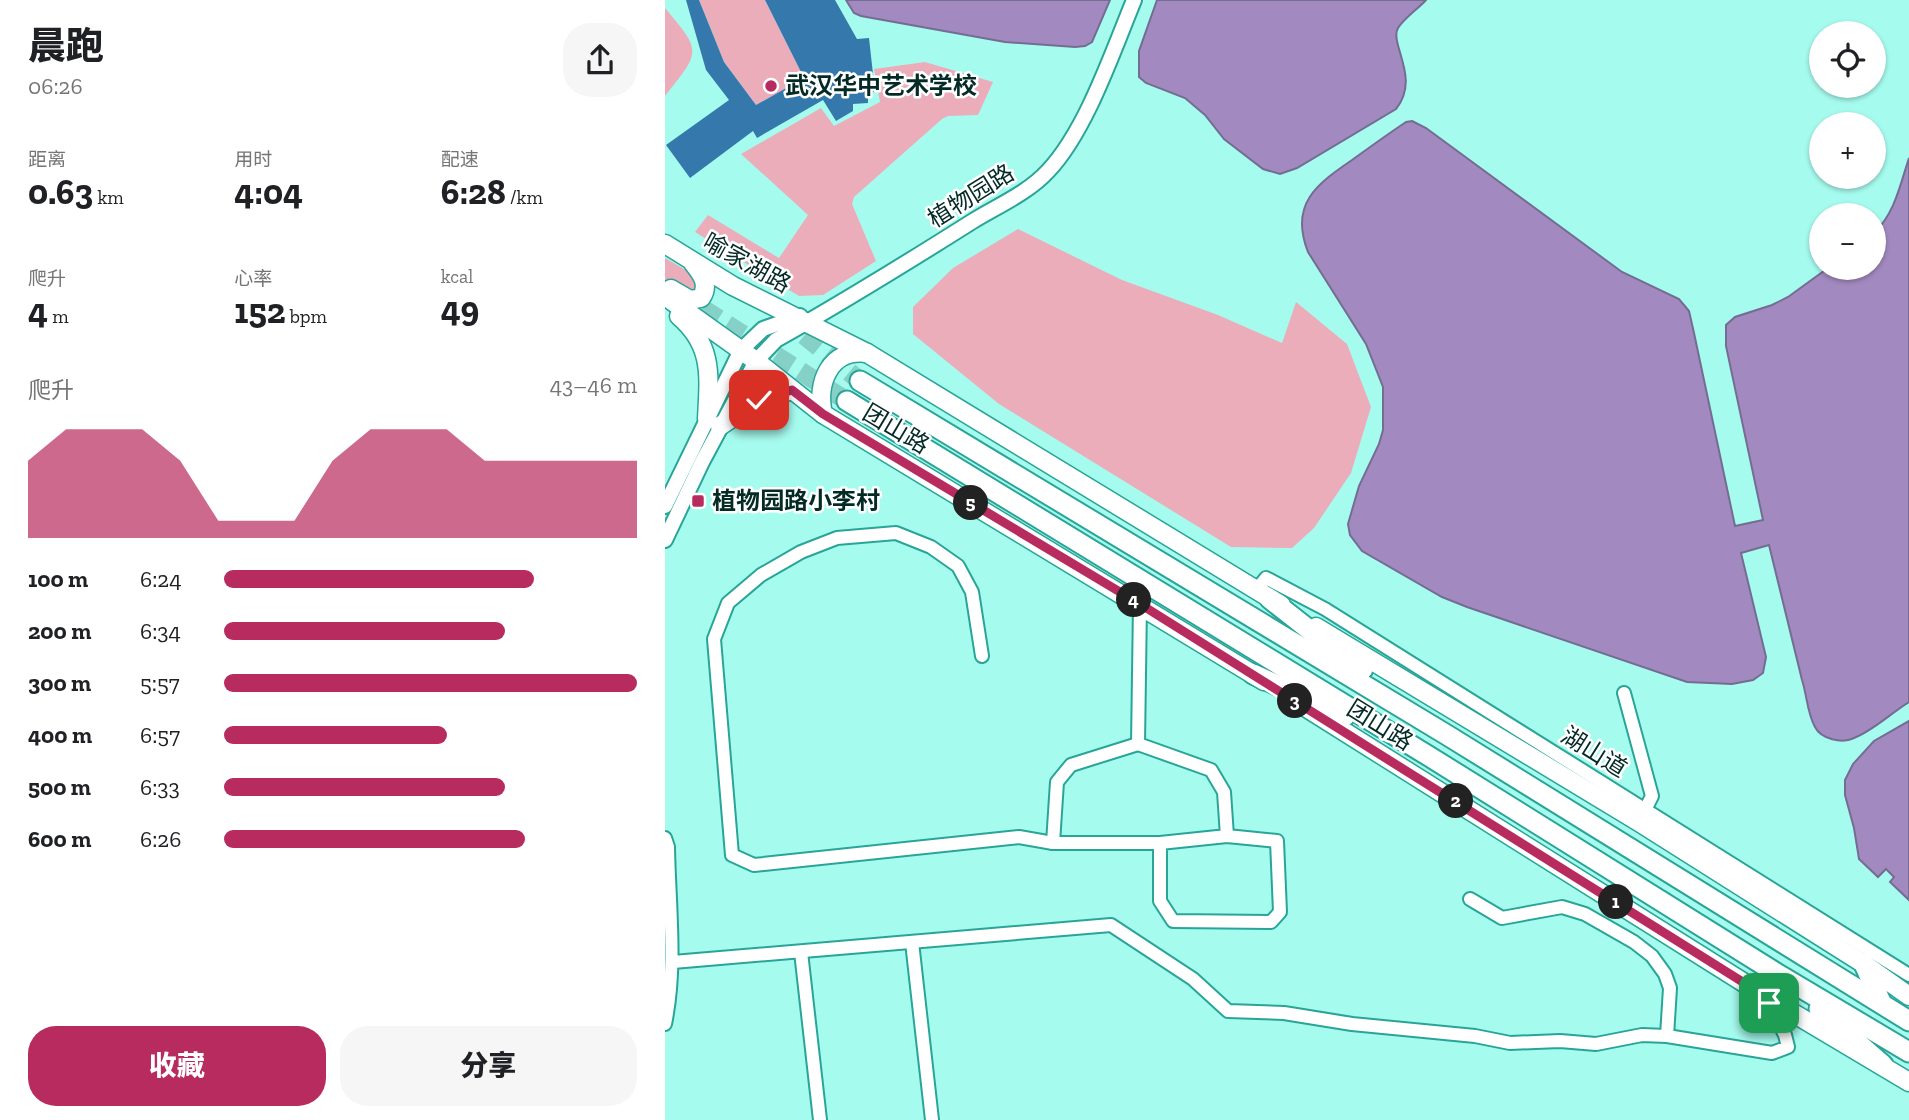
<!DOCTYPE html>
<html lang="zh">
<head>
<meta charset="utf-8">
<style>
	:root { --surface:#fff; --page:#f6f6f6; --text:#202124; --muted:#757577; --accent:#b82b5e }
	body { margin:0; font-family:"Zilla Slab","Noto Sans SC",serif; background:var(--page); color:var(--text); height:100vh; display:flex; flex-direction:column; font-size:26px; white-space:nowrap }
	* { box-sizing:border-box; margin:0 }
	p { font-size:23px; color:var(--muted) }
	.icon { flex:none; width:38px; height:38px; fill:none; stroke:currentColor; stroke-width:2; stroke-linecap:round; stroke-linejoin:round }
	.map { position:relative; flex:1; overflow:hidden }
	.details { display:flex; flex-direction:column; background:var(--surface); width:665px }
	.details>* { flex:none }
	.controls { position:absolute; left:1144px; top:21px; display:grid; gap:14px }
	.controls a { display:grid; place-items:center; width:77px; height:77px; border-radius:50%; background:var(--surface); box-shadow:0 2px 5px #0004; font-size:35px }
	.pin { position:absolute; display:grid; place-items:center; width:60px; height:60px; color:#fff; margin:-30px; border-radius:14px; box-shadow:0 4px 10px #0006 }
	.km { position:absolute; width:35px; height:35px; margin:-18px; border-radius:50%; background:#222; color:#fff; font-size:19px; line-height:35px; text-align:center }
	.round { display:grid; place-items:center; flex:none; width:74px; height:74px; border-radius:28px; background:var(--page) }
	.headline { display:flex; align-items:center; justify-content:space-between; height:119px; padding:0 28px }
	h1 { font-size:38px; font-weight:800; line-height:52px }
	.figures { display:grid; grid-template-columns:repeat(3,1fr); gap:10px; height:119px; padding:7px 28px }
	.figures div { display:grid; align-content:center }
	.figures b { font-size:35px; font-weight:800 }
	.figures small { font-size:19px; font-weight:400 }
	.figures p { font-size:19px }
	.chart { height:196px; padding:14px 28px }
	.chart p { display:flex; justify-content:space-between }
	.chart svg { width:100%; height:126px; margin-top:7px; fill:var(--accent); opacity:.7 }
	.button { display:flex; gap:14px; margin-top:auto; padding:14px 28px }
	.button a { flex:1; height:80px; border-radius:28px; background:var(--accent); color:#fff; font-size:28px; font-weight:800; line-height:80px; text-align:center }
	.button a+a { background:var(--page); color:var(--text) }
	ul { padding:0 28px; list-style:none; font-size:23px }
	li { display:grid; grid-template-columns:112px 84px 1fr; align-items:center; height:52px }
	li i { height:18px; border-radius:9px; background:var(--accent) }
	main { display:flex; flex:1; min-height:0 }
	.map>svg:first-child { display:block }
</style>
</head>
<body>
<main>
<section class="details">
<div class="headline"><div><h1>晨跑</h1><p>06:26</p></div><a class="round"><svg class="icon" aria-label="share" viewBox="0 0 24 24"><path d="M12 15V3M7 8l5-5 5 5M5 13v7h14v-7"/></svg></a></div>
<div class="figures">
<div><p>距离</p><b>0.63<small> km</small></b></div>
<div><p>用时</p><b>4:04</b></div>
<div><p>配速</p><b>6:28<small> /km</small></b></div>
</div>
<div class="figures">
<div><p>爬升</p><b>4<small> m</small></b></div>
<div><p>心率</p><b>152<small> bpm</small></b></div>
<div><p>kcal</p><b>49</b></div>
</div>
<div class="chart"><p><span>爬升</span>43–46 m</p>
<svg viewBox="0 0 160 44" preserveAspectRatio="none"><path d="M0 44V17L10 6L20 6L30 6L40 17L50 38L60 38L70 38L80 17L90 6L100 6L110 6L120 17L130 17L140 17L150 17L160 17V44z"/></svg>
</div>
<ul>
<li><b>100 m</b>6:24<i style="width:75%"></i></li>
<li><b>200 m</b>6:34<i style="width:68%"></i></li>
<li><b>300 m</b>5:57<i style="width:100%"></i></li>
<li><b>400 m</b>6:57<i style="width:54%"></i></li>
<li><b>500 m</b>6:33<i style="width:68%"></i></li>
<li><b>600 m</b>6:26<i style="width:73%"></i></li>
</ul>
<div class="button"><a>收藏</a><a>分享</a></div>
</section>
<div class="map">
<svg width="1244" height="1120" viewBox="0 0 1244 1120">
	<rect width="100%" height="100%" fill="#a6fbef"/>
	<g fill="#ebadba">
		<polygon points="34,0 100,0 139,78 91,105 59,62"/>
		<path d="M0,8C37,52 36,51 0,96Z"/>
		<polygon points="260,62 328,82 313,115 283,116 277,119 189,197 187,204 211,261 158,295 134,296 30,232 43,215 114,258 143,215 76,154 156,108 169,126 215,102 209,69"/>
		<polygon points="353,229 457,280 553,315 617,343 631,302 682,344 706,407 686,473 649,528 627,548 566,547 334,404 248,334 248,307 288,268"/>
		<polygon points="0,258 31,276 32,290 24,293 0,279"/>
	</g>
	<g fill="#a28ac0" stroke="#736d92" stroke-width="2">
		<polygon points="181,0 445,0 427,42 420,46 410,47 340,42 196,16 189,13"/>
		<path d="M492,0H761C753,9 739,18 733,28C724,44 756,78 731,109L632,168L615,174L598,169L559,139L540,115L520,98L481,83L474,77V51Z"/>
		<path d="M747,121L761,128L957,272L1014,299L1024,311L1029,333L1070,526L1098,520L1061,346V325L1070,317L1107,305L1123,297L1163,268H1209V233C1230,213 1235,185 1244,158V702C1226,713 1209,730 1189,738C1177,744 1156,739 1150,727C1142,713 1142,695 1137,680L1104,545L1076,553L1101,657L1098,673L1088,680L1067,684L1022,682L802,607L777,597L697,551L685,535L683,524L694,486L714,444L718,430V387L701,344L643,252C624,204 652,184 687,160C705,147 723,134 741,122Z"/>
		<polygon points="1244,721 1244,900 1225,882 1229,877 1221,869 1213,877 1194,859 1189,828 1180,795 1180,780 1188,764 1209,741"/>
	</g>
	<polygon fill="#3478ac" points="21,0 34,0 59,62 91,105 139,78 100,0 170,0 192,39 204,38 210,92 203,93 203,103 188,104 188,111 171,121 158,100 92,138 88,131 25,178 1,145 64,100 41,70"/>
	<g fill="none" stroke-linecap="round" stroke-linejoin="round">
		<g stroke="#86d1c7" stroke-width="19" stroke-dasharray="19 10" stroke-linecap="butt">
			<polyline points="13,293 182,401"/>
			<polyline points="117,317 195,381"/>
		</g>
		<g stroke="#29a598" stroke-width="16">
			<g id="minor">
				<polyline points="592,589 601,578 660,609 1244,975"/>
				<polyline points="475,604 473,744 546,770 559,792 562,836 612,841 615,912 606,922 508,921 495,901 495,843 562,836"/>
				<polyline points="317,656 307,592 293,566 266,547 231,533 172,538 136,552 96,575 63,603 49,639 67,855 89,865 354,837 388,843"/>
				<polyline points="959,693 987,796 977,816"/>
				<polyline points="473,744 406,765 392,782 388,843 495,843"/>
				<path d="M0,838L3,847C4,906 12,966 0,1024"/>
				<polyline points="805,899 837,918 897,907 920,914 969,942 987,956 1000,974 1005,988 1002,1036"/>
				<polyline points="247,942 267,1120"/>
				<polyline points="136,952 155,1120"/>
				<polyline points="8,962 446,925 528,979 563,1011 619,1013 687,1024 810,1036 845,1043 895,1041 931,1044 977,1035 1002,1036 1107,1053 1123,1047 1120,1035 1104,1003 1108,1001"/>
			</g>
		</g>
		<g stroke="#29a598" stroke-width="18">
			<g id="tertiary">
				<polyline points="0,506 76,350 98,329 135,316"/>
				<path d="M0,540L37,462L91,361L111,340C178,302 243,262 308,221C332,206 363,193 383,171C421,131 448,51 469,0"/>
			</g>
		</g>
		<g stroke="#29a598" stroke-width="21">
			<g id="secondary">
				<polyline points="0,244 68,286 202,353 616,605"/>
				<path d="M6,289L25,300L36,298C45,285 37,274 28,263"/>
				<polyline points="0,296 91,361 158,414 599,681"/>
				<path d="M14,316C49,346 44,377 42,419"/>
				<path d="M158,414C151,383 165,348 202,353"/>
				<polyline points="55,426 94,400 127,390"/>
				<polyline points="651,627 974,822 1199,964 1244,996"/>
				<polyline points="629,700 1108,1001 1244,1082"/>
			</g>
		</g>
		<g stroke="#29a598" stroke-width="23">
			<g id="trunk">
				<polyline points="195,381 782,735 1244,1021"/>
				<polyline points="182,401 762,755 1116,976 1244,1052"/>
				<polyline points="605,599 680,658 698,669"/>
				<polyline points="588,674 680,716"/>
				<polyline points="1199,964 1216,1002"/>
				<polyline points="1154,1009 1218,1065"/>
			</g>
		</g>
		<use href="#minor" stroke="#fff" stroke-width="12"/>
		<use href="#tertiary" stroke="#fff" stroke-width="14"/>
		<use href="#secondary" stroke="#fff" stroke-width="18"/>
		<use href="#trunk" stroke="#fff" stroke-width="19"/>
	</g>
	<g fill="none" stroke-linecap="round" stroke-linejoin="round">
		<g stroke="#fff" stroke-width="14">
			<polyline id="route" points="94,400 127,390 158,414 475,604 1108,1001 1104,1003"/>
		</g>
		<use href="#route" stroke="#b82b5e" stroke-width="9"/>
	</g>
	<g fill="#b82b5e" stroke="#fff" stroke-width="2.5">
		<circle cx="106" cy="86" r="7"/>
		<rect x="26" y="494" width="14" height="14" rx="3.5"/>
	</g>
	<g text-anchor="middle" stroke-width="5" stroke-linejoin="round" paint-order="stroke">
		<g font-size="24" font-weight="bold" fill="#042a25" stroke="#fff" text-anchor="start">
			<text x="120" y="94">武汉华中艺术学校</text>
			<text x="47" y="509">植物园路小李村</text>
		</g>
		<g font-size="24" fill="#042a25" stroke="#fff">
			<text transform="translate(306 196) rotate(-32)" y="8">植物园路</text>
			<text transform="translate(82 263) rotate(29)" y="8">喻家湖路</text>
			<text transform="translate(231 429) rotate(31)" y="8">团山路</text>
			<text transform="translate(715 725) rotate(32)" y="8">团山路</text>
			<text transform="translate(929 752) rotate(32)" y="8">湖山道</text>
		</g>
	</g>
</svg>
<div class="controls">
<a><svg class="icon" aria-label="locate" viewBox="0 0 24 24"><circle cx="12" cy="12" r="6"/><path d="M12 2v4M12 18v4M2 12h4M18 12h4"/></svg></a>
<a>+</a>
<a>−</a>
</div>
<div class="pin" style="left:1104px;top:1003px;background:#1e9e55"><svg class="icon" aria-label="arrive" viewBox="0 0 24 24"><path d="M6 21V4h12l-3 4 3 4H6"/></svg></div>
<div class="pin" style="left:94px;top:400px;background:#d93025"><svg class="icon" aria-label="check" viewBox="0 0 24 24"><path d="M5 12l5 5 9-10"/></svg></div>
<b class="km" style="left:951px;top:902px">1</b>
<b class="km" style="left:791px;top:801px">2</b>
<b class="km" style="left:630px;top:701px">3</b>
<b class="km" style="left:469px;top:600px">4</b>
<b class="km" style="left:306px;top:503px">5</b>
</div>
</main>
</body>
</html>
